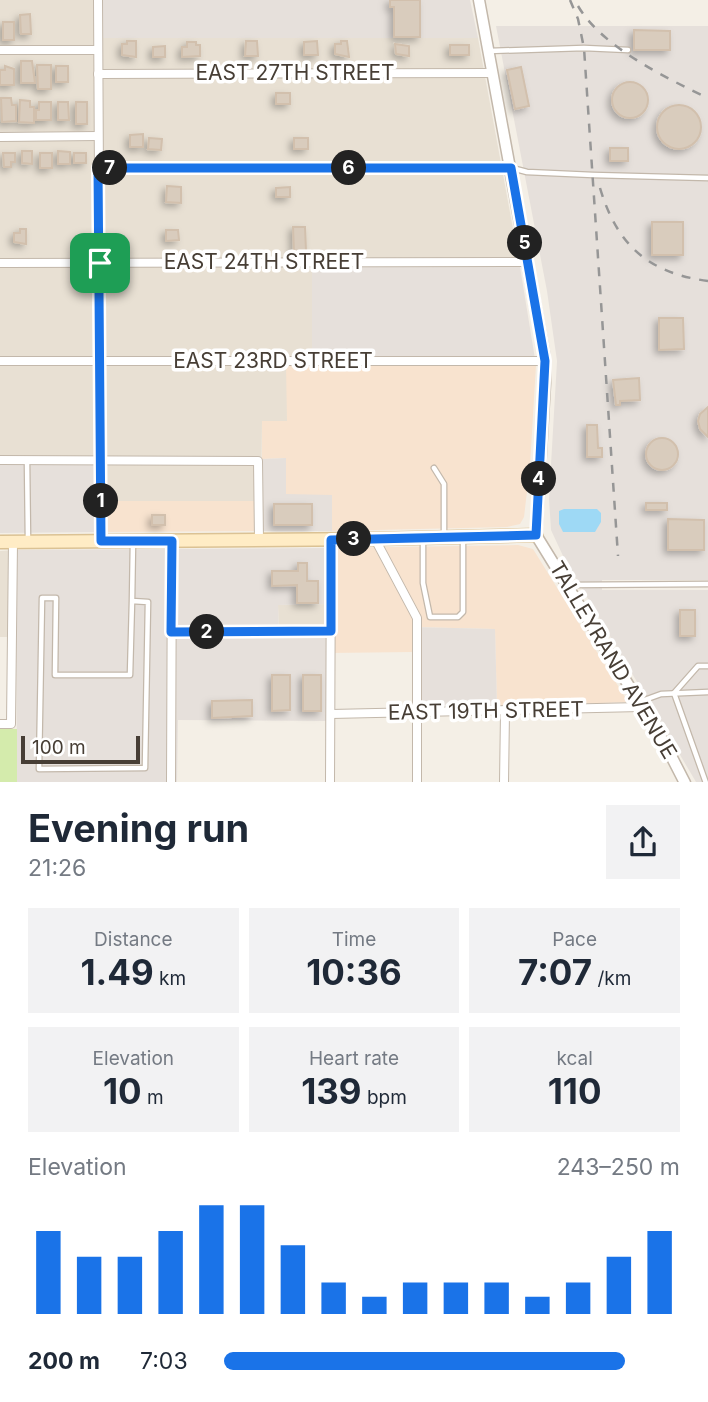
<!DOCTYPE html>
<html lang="en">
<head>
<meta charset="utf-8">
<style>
	:root { --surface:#fff; --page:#f2f2f3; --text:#1f2937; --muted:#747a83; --accent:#1a73e8 }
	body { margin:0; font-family:Inter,sans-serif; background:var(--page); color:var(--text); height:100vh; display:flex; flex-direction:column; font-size:26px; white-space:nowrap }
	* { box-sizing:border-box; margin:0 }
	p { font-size:23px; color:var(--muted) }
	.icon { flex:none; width:38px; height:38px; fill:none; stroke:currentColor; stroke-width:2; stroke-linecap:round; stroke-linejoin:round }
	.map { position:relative; height:782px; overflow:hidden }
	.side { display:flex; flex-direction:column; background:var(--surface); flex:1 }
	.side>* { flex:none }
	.scale { position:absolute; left:21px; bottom:18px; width:119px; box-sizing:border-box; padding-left:7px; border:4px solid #473e35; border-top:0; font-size:19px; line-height:24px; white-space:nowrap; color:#473e35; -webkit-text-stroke:5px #fff; paint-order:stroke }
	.pin { position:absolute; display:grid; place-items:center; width:60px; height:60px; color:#fff; margin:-30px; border-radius:14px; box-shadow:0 4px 10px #0006 }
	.km { position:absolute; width:35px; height:35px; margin:-18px; border-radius:50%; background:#222; color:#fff; font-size:19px; line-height:35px; text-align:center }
	.round { display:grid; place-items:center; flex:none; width:74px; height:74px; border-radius:0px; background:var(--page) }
	.overview { display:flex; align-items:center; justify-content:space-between; height:119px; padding:0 28px }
	h1 { font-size:38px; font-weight:700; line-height:52px }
	.stats { display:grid; grid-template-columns:repeat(3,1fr); gap:10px; height:119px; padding:7px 28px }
	.stats div { display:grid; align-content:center; border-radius:0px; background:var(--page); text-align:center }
	.stats b { font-size:35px; font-weight:700 }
	.stats small { font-size:19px; font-weight:400 }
	.stats p { font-size:19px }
	.chart { height:196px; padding:14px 28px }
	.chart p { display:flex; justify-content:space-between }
	.chart svg { width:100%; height:126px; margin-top:7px; stroke:var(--accent); stroke-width:6 }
	ul { padding:0 28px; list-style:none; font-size:23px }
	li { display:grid; grid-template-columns:112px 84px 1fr; align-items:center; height:52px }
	li i { height:18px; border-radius:9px; background:var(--accent) }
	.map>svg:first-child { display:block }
</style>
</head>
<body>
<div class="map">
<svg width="708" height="783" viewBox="0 0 708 783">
	<defs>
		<filter id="shadow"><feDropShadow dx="-3.5" dy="3.5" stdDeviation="3.5" flood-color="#0004"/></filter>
	</defs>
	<rect width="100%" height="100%" fill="#f4efe6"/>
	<g fill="#e8e0d3">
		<polygon points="0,0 103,0 103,38 478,38 520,267 312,267 312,365 287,421 262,422 261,501 97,501 0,463"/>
		<polygon points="16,550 17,637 0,637 0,551"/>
		<polygon points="328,604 329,634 279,634 278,605"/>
	</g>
	<g fill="#f8e3cf">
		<polygon points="286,365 536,365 530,466 524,517 520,524 507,527 332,531 331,495 286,495 286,458 262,459 262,421 287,421"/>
		<polygon points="97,501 261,501 261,531 97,532"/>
		<polygon points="518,545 533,549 628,702 497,707 495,629 413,627 414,652 328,653 327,548"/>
	</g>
	<g fill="#e6e0db">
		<polygon points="103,0 470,0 478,38 102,38"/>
		<polygon points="496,26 708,26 708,580 602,580 602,590 708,590 708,782 696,782 564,558 551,530 549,499 557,361 547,291"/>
		<polygon points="312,267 520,267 536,365 312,365"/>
		<polygon points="286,458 286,494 332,495 332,531 261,531 262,459"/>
		<polygon points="0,463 96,463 97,532 0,533"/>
		<polygon points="327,548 328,604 278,605 279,634 329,634 326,721 178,720 177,782 17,782 16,550"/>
		<polygon points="413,627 495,629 497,707 416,709"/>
	</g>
	<polygon fill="#d4ebac" points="0,728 17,729 17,782 0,782"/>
	<polygon fill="#9ed9f5" points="564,509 597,509 601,513 601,522 595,532 563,532 559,524 559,511"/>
	<g fill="#d9ccbd" stroke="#d2c0ad" stroke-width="2" filter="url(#shadow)">
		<polygon points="390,0 420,0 420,37 394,37 394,7 390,7"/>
		<polygon points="30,14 31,34 21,34 20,15"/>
		<rect x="3" y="22" width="11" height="18"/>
		<polygon points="634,30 670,31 670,50 634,50"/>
		<polygon points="127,41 136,41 136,57 122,55 122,44 127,44"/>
		<polygon points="246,41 257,41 258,56 245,56"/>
		<polygon points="317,41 318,55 304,55 304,42"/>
		<polygon points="341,41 347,41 349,57 335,54 335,44 341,44"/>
		<polygon points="187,42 196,42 196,45 200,45 200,56 182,57 182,47 187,47"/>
		<polygon points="395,44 409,46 409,56 396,54"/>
		<rect x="450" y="45" width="19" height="10"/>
		<polygon points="165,46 165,57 153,57 153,47"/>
		<polygon points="21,61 32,61 35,83 21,83"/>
		<polygon points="37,65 51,65 51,89 38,89"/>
		<polygon points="5,66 14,69 14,85 0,85 0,70 5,70"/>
		<rect x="56" y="66" width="12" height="16"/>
		<polygon points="521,67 529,106 515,109 507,70"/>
		<circle cx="630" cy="100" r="18"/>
		<rect x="276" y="93" width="14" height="11"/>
		<polygon points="1,98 11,98 12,105 16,105 16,121 2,122"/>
		<polygon points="20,100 30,101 30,107 34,107 34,123 19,122"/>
		<polygon points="39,102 51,102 51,120 36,120 36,110 39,110"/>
		<polygon points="58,102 68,102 69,120 58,120"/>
		<rect x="76" y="102" width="11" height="22"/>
		<circle cx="679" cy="127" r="22"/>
		<polygon points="143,134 143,147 130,147 130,135"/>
		<polygon points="149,138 162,139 161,150 148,149"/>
		<rect x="294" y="138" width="14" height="11"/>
		<rect x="610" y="148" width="18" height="13"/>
		<polygon points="22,151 32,151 32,164 22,163"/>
		<polygon points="58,151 70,152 70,164 58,164"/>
		<polygon points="3,153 15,153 15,162 11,162 11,167 4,167"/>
		<rect x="40" y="153" width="12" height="15"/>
		<rect x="74" y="153" width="12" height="10"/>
		<polygon points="167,186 181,187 181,203 166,202"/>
		<polygon points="290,187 290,197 276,197 276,188"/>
		<rect x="652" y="222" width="31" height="33"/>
		<polygon points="293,227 305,227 306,251 294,252"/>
		<polygon points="20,229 26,229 26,244 14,242 14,233 20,233"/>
		<polygon points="166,230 178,230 179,240 166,241"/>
		<polygon points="659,318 683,318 684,349 659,350"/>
		<polygon points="639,378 640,400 620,401 620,405 616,405 613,380"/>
		<polygon points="708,407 708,437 700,429 698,421 700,414"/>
		<polygon points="587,425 597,425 598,448 602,448 602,457 587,457"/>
		<circle cx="662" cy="454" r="16"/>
		<rect x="646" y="503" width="21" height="7"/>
		<rect x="274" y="504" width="38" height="21"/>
		<rect x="152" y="515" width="13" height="10"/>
		<polygon points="668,519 704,520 704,550 668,550"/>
		<polygon points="298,563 307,563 307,581 318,581 318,603 297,603 297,585 272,586 272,571 298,571"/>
		<rect x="680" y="610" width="15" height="26"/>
		<polygon points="272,675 290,675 290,710 272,711"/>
		<rect x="303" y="675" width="18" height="36"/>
		<polygon points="252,700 252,716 212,718 212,701"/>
	</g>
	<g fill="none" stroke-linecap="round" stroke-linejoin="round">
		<g stroke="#c3b8ab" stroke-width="7">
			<g id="service">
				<polyline points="489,51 584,48 628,50"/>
				<polyline points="512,168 527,172 593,175 708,178"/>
				<polyline points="27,460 28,541"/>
				<polyline points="434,468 444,484 444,537"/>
				<polyline points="423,540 423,583 430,617 458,617 463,612 463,538"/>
				<polyline points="568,585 708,584"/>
				<polyline points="132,601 130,675 55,675 56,598 42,598 39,769 145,768 148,602 132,601 133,542"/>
				<polyline points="675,692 698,666 708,666"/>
				<polyline points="674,693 706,783"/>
				<polyline points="639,702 661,694 708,692"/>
			</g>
		</g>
		<g stroke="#c3b8ab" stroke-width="10">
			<g id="minor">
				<polyline points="98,0 101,541"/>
				<polyline points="0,50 98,50"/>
				<polyline points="98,74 493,73"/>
				<polyline points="0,137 98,136"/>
				<polyline points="98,168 511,168"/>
				<polyline points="0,263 529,262"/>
				<polyline points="0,361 545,361"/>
				<polyline points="0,460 258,461 259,540"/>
				<polyline points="375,539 417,618 417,783"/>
				<polyline points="171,632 331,631"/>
				<polyline points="331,714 641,707"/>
				<polyline points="0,724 11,724 13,542"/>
				<polyline points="171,783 172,541"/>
				<polyline points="330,783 331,540"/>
				<polyline points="504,783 505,712"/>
			</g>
		</g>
		<g stroke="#c3b8ab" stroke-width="13">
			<polyline id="tertiary" points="479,0 544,353 545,383 536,535 666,746 685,783"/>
		</g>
		<g stroke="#dbc294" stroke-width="15">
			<polyline id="secondary" points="0,542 375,539 536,535"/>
		</g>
		<use href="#service" stroke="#fff" stroke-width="4.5"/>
		<use href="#minor" stroke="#fff" stroke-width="8"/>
		<use href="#tertiary" stroke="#fff" stroke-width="10"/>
		<use href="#secondary" stroke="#ffecc5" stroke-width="12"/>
		<g stroke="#969696" stroke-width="2.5" stroke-dasharray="9 9" stroke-linecap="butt">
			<polyline points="570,0 578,19 584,48 618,556"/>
			<path d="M578,6C602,47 666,78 708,98"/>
			<path d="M600,188C617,245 648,273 708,281"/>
		</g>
	</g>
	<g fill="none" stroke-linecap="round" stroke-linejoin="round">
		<g stroke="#fff" stroke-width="14">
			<polygon id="route" points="98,168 511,168 545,361 536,535 331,540 331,631 171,632 172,541 101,541"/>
		</g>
		<use href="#route" stroke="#1a73e8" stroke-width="9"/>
	</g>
	<g text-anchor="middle" stroke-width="7" stroke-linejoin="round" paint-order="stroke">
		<g font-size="21" fill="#473e35" stroke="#fff">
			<text x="295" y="80">EAST 27TH STREET</text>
			<text x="264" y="269">EAST 24TH STREET</text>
			<text x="273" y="368">EAST 23RD STREET</text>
			<text transform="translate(613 660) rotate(59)" y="7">TALLEYRAND AVENUE</text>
			<text transform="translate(486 711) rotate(-1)" y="7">EAST 19TH STREET</text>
		</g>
	</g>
</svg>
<div class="scale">100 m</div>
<div class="pin" style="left:100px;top:263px;background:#1e9e55"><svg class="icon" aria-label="arrive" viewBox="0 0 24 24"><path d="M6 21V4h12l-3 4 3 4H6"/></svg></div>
<b class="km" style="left:101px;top:501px">1</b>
<b class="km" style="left:207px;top:632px">2</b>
<b class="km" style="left:354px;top:539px">3</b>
<b class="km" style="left:539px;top:479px">4</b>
<b class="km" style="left:525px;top:243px">5</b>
<b class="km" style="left:349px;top:168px">6</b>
<b class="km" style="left:110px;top:168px">7</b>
</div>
<section class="side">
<div class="overview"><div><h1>Evening run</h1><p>21:26</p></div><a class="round"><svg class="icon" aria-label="share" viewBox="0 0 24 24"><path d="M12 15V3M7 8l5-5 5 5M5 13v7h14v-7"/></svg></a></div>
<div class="stats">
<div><p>Distance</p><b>1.49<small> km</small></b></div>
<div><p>Time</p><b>10:36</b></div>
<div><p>Pace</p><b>7:07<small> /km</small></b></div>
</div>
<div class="stats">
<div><p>Elevation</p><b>10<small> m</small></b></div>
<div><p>Heart rate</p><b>139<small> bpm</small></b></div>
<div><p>kcal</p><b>110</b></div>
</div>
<div class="chart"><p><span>Elevation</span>243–250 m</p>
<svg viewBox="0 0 160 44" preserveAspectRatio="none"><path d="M5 44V15M15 44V24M25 44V24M35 44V15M45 44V6M55 44V6M65 44V20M75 44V33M85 44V38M95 44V33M105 44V33M115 44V33M125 44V38M135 44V33M145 44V24M155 44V15"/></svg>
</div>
<ul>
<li><b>200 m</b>7:03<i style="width:88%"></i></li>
</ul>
</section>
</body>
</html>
